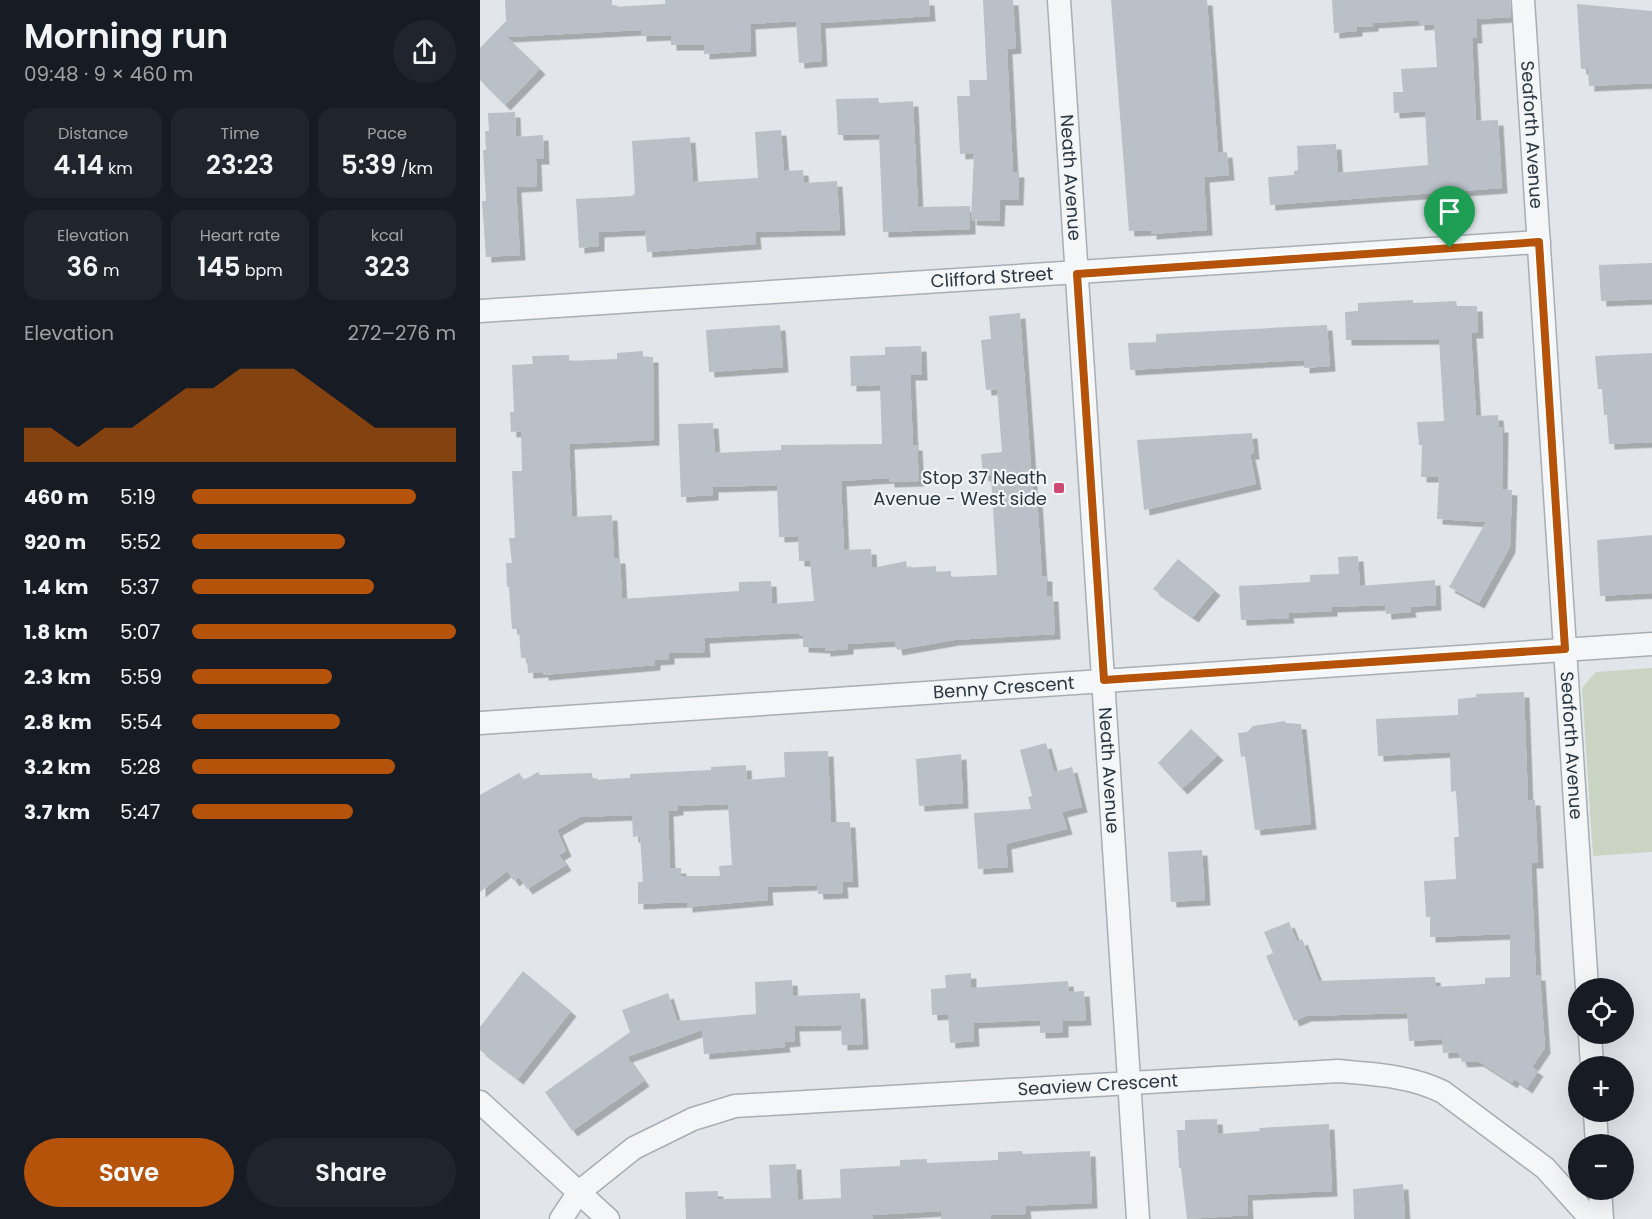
<!DOCTYPE html>
<html lang="en">
<head>
<meta charset="utf-8">
<style>
	:root { --surface:#171b24; --page:#20242c; --text:#f1f3f6; --muted:#9ea1a6; --accent:#b45309 }
	body { margin:0; font-family:Poppins,sans-serif; background:var(--page); color:var(--text); height:100vh; display:flex; flex-direction:column; font-size:22px; white-space:nowrap }
	* { box-sizing:border-box; margin:0 }
	p { font-size:20px; color:var(--muted) }
	.icon { flex:none; width:33px; height:33px; fill:none; stroke:currentColor; stroke-width:2; stroke-linecap:round; stroke-linejoin:round }
	.map { position:relative; flex:1; overflow:hidden }
	.details { display:flex; flex-direction:column; background:var(--surface); width:480px }
	.details>* { flex:none }
	.tools { position:absolute; left:1088px; top:978px; display:grid; gap:12px }
	.tools a { display:grid; place-items:center; width:66px; height:66px; border-radius:50%; background:var(--surface); box-shadow:0 6px 24px #0002; font-size:30px }
	.pin { position:absolute; display:grid; place-items:center; width:51px; height:51px; color:#fff; margin:-62px -26px; border-radius:50% 50% 50% 0; rotate:-45deg; box-shadow:0 0 6px #0007 }
	.pin .icon { rotate:45deg }
	.round { display:grid; place-items:center; flex:none; width:63px; height:63px; border-radius:32px; background:var(--page) }
	.headline { display:flex; align-items:center; justify-content:space-between; height:102px; padding:0 24px }
	h1 { font-size:33px; font-weight:600; line-height:45px }
	.stats { display:grid; grid-template-columns:repeat(3,1fr); gap:9px; height:102px; padding:6px 24px }
	.stats div { display:grid; align-content:center; border-radius:15px; background:var(--page); text-align:center }
	.stats b { font-size:26px; font-weight:600 }
	.stats small { font-size:16px; font-weight:400 }
	.stats p { font-size:16px }
	.chart { height:168px; padding:12px 24px }
	.chart p { display:flex; justify-content:space-between }
	.chart svg { width:100%; height:108px; margin-top:6px; fill:var(--accent); opacity:.7 }
	.button { display:flex; gap:12px; margin-top:auto; padding:12px 24px }
	.button a { flex:1; height:69px; border-radius:36px; background:var(--accent); color:#fff; font-size:24px; font-weight:600; line-height:69px; text-align:center }
	.button a+a { background:var(--page); color:var(--text) }
	ul { padding:0 24px; list-style:none; font-size:20px }
	li { display:grid; grid-template-columns:96px 72px 1fr; align-items:center; height:45px }
	li i { height:15px; border-radius:8px; background:var(--accent) }
	main { display:flex; flex:1; min-height:0 }
	.map>svg:first-child { display:block }
</style>
</head>
<body>
<main>
<section class="details">
<div class="headline"><div><h1>Morning run</h1><p>09:48 · 9 × 460 m</p></div><a class="round"><svg class="icon" aria-label="share" viewBox="0 0 24 24"><path d="M12 15V3M7 8l5-5 5 5M5 13v7h14v-7"/></svg></a></div>
<div class="stats">
<div><p>Distance</p><b>4.14<small> km</small></b></div>
<div><p>Time</p><b>23:23</b></div>
<div><p>Pace</p><b>5:39<small> /km</small></b></div>
</div>
<div class="stats">
<div><p>Elevation</p><b>36<small> m</small></b></div>
<div><p>Heart rate</p><b>145<small> bpm</small></b></div>
<div><p>kcal</p><b>323</b></div>
</div>
<div class="chart"><p><span>Elevation</span>272–276 m</p>
<svg viewBox="0 0 160 44" preserveAspectRatio="none"><path d="M0 44V30L10 30L20 38L30 30L40 30L50 22L60 14L70 14L80 6L90 6L100 6L110 14L120 22L130 30L140 30L150 30L160 30V44z"/></svg>
</div>
<ul>
<li><b>460 m</b>5:19<i style="width:85%"></i></li>
<li><b>920 m</b>5:52<i style="width:58%"></i></li>
<li><b>1.4 km</b>5:37<i style="width:69%"></i></li>
<li><b>1.8 km</b>5:07<i style="width:100%"></i></li>
<li><b>2.3 km</b>5:59<i style="width:53%"></i></li>
<li><b>2.8 km</b>5:54<i style="width:56%"></i></li>
<li><b>3.2 km</b>5:28<i style="width:77%"></i></li>
<li><b>3.7 km</b>5:47<i style="width:61%"></i></li>
</ul>
<div class="button"><a>Save</a><a>Share</a></div>
</section>
<div class="map">
<svg width="1172" height="1219" viewBox="0 0 1172 1219">
	<defs>
		<filter id="shadow"><feDropShadow dx="5.5" dy="5.5" stdDeviation="0" flood-color="#0004"/></filter>
	</defs>
	<rect width="100%" height="100%" fill="#e2e6ea"/>
	<polygon fill="#cad4c3" points="1172,668 1172,852 1113,856 1102,688 1116,672"/>
	<g fill="#b9c0c7" fill-rule="evenodd" filter="url(#shadow)">
		<polygon points="25,0 132,0 132,7 185,4 185,0 449,0 450,16 340,23 342,61 319,63 316,21 270,24 271,51 224,54 224,45 191,45 191,35 161,36 161,30 27,37 60,69 25,105 0,80 0,48 26,21"/>
		<polygon points="503,0 533,0 536,48 527,49 533,172 539,172 538,200 520,200 519,221 491,220 494,153 480,154 477,96 490,96 489,80 507,80"/>
		<polygon points="631,0 727,0 738,153 747,152 749,175 724,177 727,230 671,234 671,230 649,231"/>
		<polygon points="852,0 1030,0 1031,17 996,19 997,38 992,38 996,121 1018,120 1022,188 790,205 788,177 814,175 814,171 818,170 817,146 856,144 858,173 948,165 945,111 914,113 913,92 923,92 921,69 957,67 954,24 939,25 939,20 893,23 893,26 877,27 877,31 854,33"/>
		<polygon points="1097,4 1172,11 1172,83 1109,86 1108,69 1101,69"/>
		<polygon points="398,98 399,103 433,101 438,207 490,206 490,229 403,232 399,134 358,135 356,99"/>
		<polygon points="35,112 36,137 63,135 64,159 56,159 57,186 36,187 40,255 6,257 2,201 6,201 3,150 6,150 5,131 9,131 8,113"/>
		<polygon points="301,130 304,171 323,170 324,183 357,181 360,230 275,232 276,244 167,252 165,230 119,232 119,246 99,248 96,199 152,196 155,193 152,141 210,137 213,182 278,178 275,132"/>
		<polygon points="1172,263 1172,299 1121,301 1119,265"/>
		<polygon points="933,300 933,303 976,301 977,306 997,306 998,333 991,333 996,416 1018,415 1019,427 1023,427 1022,489 1032,490 1030,547 999,603 969,587 1006,522 957,519 959,477 941,477 942,445 939,445 937,422 964,421 959,339 866,340 865,312 878,311 878,303"/>
		<polygon points="540,313 553,496 557,496 562,576 567,576 567,596 573,596 575,634 474,640 417,650 415,641 368,644 368,649 345,651 345,648 323,647 323,635 320,636 319,633 224,638 225,652 189,653 189,659 175,660 175,665 63,675 63,672 48,673 47,658 41,658 39,629 32,629 29,587 27,587 26,563 32,563 29,538 35,538 32,471 42,471 41,431 31,432 30,412 34,412 32,365 53,364 52,356 89,355 89,361 137,359 137,353 163,351 163,357 173,357 174,440 89,444 92,517 132,515 134,558 140,558 142,599 259,591 259,582 291,581 292,604 334,601 330,561 319,561 318,536 299,537 297,485 233,487 233,495 201,497 198,424 233,423 235,453 301,450 301,445 402,444 400,385 371,386 370,356 405,355 405,347 441,346 442,375 430,375 433,445 437,445 439,481 409,482 409,478 361,481 364,550 391,549 392,568 426,561 427,568 456,566 456,572 471,571 471,577 517,575 511,475 503,476 501,454 522,452 517,389 506,390 501,340 511,339 509,316"/>
		<polygon points="300,325 303,367 229,372 226,330"/>
		<polygon points="847,325 850,366 824,368 824,360 650,370 648,343 676,342 676,334"/>
		<polygon points="1172,353 1172,442 1129,444 1127,415 1124,415 1122,389 1118,389 1115,356"/>
		<polygon points="772,433 774,454 770,454 776,484 664,510 657,440"/>
		<polygon points="1172,535 1172,593 1120,596 1117,540"/>
		<polygon points="878,556 880,586 955,580 956,605 930,607 931,612 906,614 905,605 852,607 852,611 808,613 809,618 761,620 759,586 830,582 830,575 859,574 858,557"/>
		<polygon points="698,559 735,590 713,617 673,589"/>
		<polygon points="1044,692 1048,800 1055,800 1058,863 1051,863 1056,975 1060,975 1065,1048 1052,1067 1058,1071 1047,1088 1034,1079 1032,1083 998,1061 982,1062 978,1052 963,1053 962,1039 929,1041 927,1013 826,1016 814,1021 786,956 793,953 784,932 809,922 817,942 822,939 839,981 950,977 955,977 956,987 1005,984 1005,978 1030,977 1030,934 950,937 950,917 946,917 944,881 976,879 974,837 979,837 976,791 971,792 970,752 898,756 896,719 978,715 978,699 996,697 996,694"/>
		<polygon points="805,721 806,723 821,724 831,824 775,830 765,756 761,757 758,733 767,732 773,726"/>
		<polygon points="711,729 738,755 702,789 678,763"/>
		<polygon points="566,743 574,772 592,767 602,807 582,812 587,829 526,844 528,867 498,869 494,813 551,809 548,797 552,796 540,750"/>
		<path d="M348,751L351,822H370L373,882H362L363,893L338,894L337,885L287,887L288,900L207,907V902L158,904V882H163L160,836L153,837L152,815L100,817L77,830L86,851L79,855L86,865L47,889L39,877L34,881L27,871L0,892V795L39,773L44,780L58,772L60,775L112,773L113,780L150,778V774L231,770V767L266,765L267,780L305,777L304,752ZM248,804L252,865L239,866L240,876H201V868H190L188,811L198,810V806Z"/>
		<polygon points="481,754 483,803 439,806 436,759"/>
		<polygon points="722,850 725,900 691,902 688,852"/>
		<polygon points="43,971 91,1011 38,1079 0,1050 0,1027"/>
		<polygon points="491,973 491,988 588,981 589,992 604,991 606,1020 583,1021 583,1032 560,1033 560,1020 493,1023 494,1041 470,1043 468,1014 452,1015 451,989 466,988 465,975"/>
		<polygon points="312,980 313,996 380,993 383,1044 362,1045 361,1025 314,1026 315,1041 304,1042 305,1047 224,1054 222,1030 147,1057 164,1081 92,1131 65,1092 150,1032 142,1010 188,993 197,1021 276,1014 275,982"/>
		<polygon points="737,1119 738,1134 780,1131 779,1128 849,1124 852,1191 767,1195 768,1215 707,1219 701,1168 699,1168 697,1130 705,1130 705,1120"/>
		<polygon points="542,1151 543,1154 610,1151 612,1203 545,1206 546,1214 511,1215 511,1219 461,1219 461,1211 393,1215 393,1219 206,1219 205,1192 238,1191 238,1199 291,1198 289,1165 316,1164 318,1200 361,1198 360,1169 420,1166 420,1160 447,1159 447,1163 518,1160 518,1152"/>
		<polygon points="923,1184 925,1219 874,1219 873,1189"/>
	</g>
	<g fill="none" stroke-linecap="round" stroke-linejoin="round">
		<g stroke="#a7aeb4" stroke-width="25">
			<g id="minor">
				<path id="s1" d="M579,0L658,1219"/>
				<path id="s2" d="M1043,0L1107,988"/>
				<path id="s3" d="M0,311L1059,242"/>
				<path id="s4" d="M0,723L1172,644"/>
				<polyline points="1110,1034 1112,1066"/>
				<polyline points="0,1102 128,1219"/>
				<polyline points="1115,1112 1117,1144"/>
				<polyline points="1120,1190 1122,1219"/>
				<path id="s5" d="M81,1219L99,1192L154,1148L213,1119L255,1106L858,1071C894,1074 931,1076 963,1092L1065,1168L1111,1219"/>
			</g>
		</g>
		<use href="#minor" stroke="#f4f6f8" stroke-width="22"/>
	</g>
	<g fill="none" stroke-linecap="round" stroke-linejoin="round">
		<g stroke="#fff" stroke-width="12">
			<polygon id="route" points="1059,242 1085,649 624,680 597,274"/>
		</g>
		<use href="#route" stroke="#b45309" stroke-width="8"/>
	</g>
	<rect fill="#cc4972" stroke="#f1f5f7" stroke-width="2" x="573" y="482" width="12" height="12" rx="3"/>
	<g text-anchor="middle" stroke-width="4.5" stroke-linejoin="round" paint-order="stroke">
		<g font-size="18" fill="#2a3642" stroke="#f1f5f7">
			<text dy="6" stroke="none"><textPath href="#s2" startOffset="135">Seaforth Avenue</textPath></text>
			<text dy="6" stroke="none"><textPath href="#s1" startOffset="178">Neath Avenue</textPath></text>
			<text dy="6" stroke="none"><textPath href="#s3" startOffset="513">Clifford Street</textPath></text>
			<text dy="6" stroke="none"><textPath href="#s4" startOffset="525">Benny Crescent</textPath></text>
			<text dy="6" stroke="none"><textPath href="#s2" startOffset="747">Seaforth Avenue</textPath></text>
			<text dy="6" stroke="none"><textPath href="#s1" startOffset="772">Neath Avenue</textPath></text>
			<text dy="6" stroke="none"><textPath href="#s5" startOffset="576">Seaview Crescent</textPath></text>
		</g>
		<g font-size="18" fill="#2a3642" stroke="#f1f5f7" text-anchor="end">
			<text x="567" y="484">Stop 37 Neath<tspan x="567" dy="21">Avenue - West side</tspan></text>
		</g>
	</g>
</svg>
<div class="tools">
<a><svg class="icon" aria-label="locate" viewBox="0 0 24 24"><circle cx="12" cy="12" r="6"/><path d="M12 2v4M12 18v4M2 12h4M18 12h4"/></svg></a>
<a>+</a>
<a>−</a>
</div>
<div class="pin" style="left:970px;top:248px;background:#1e9e55"><svg class="icon" aria-label="arrive" viewBox="0 0 24 24"><path d="M6 21V4h12l-3 4 3 4H6"/></svg></div>
</div>
</main>
</body>
</html>
